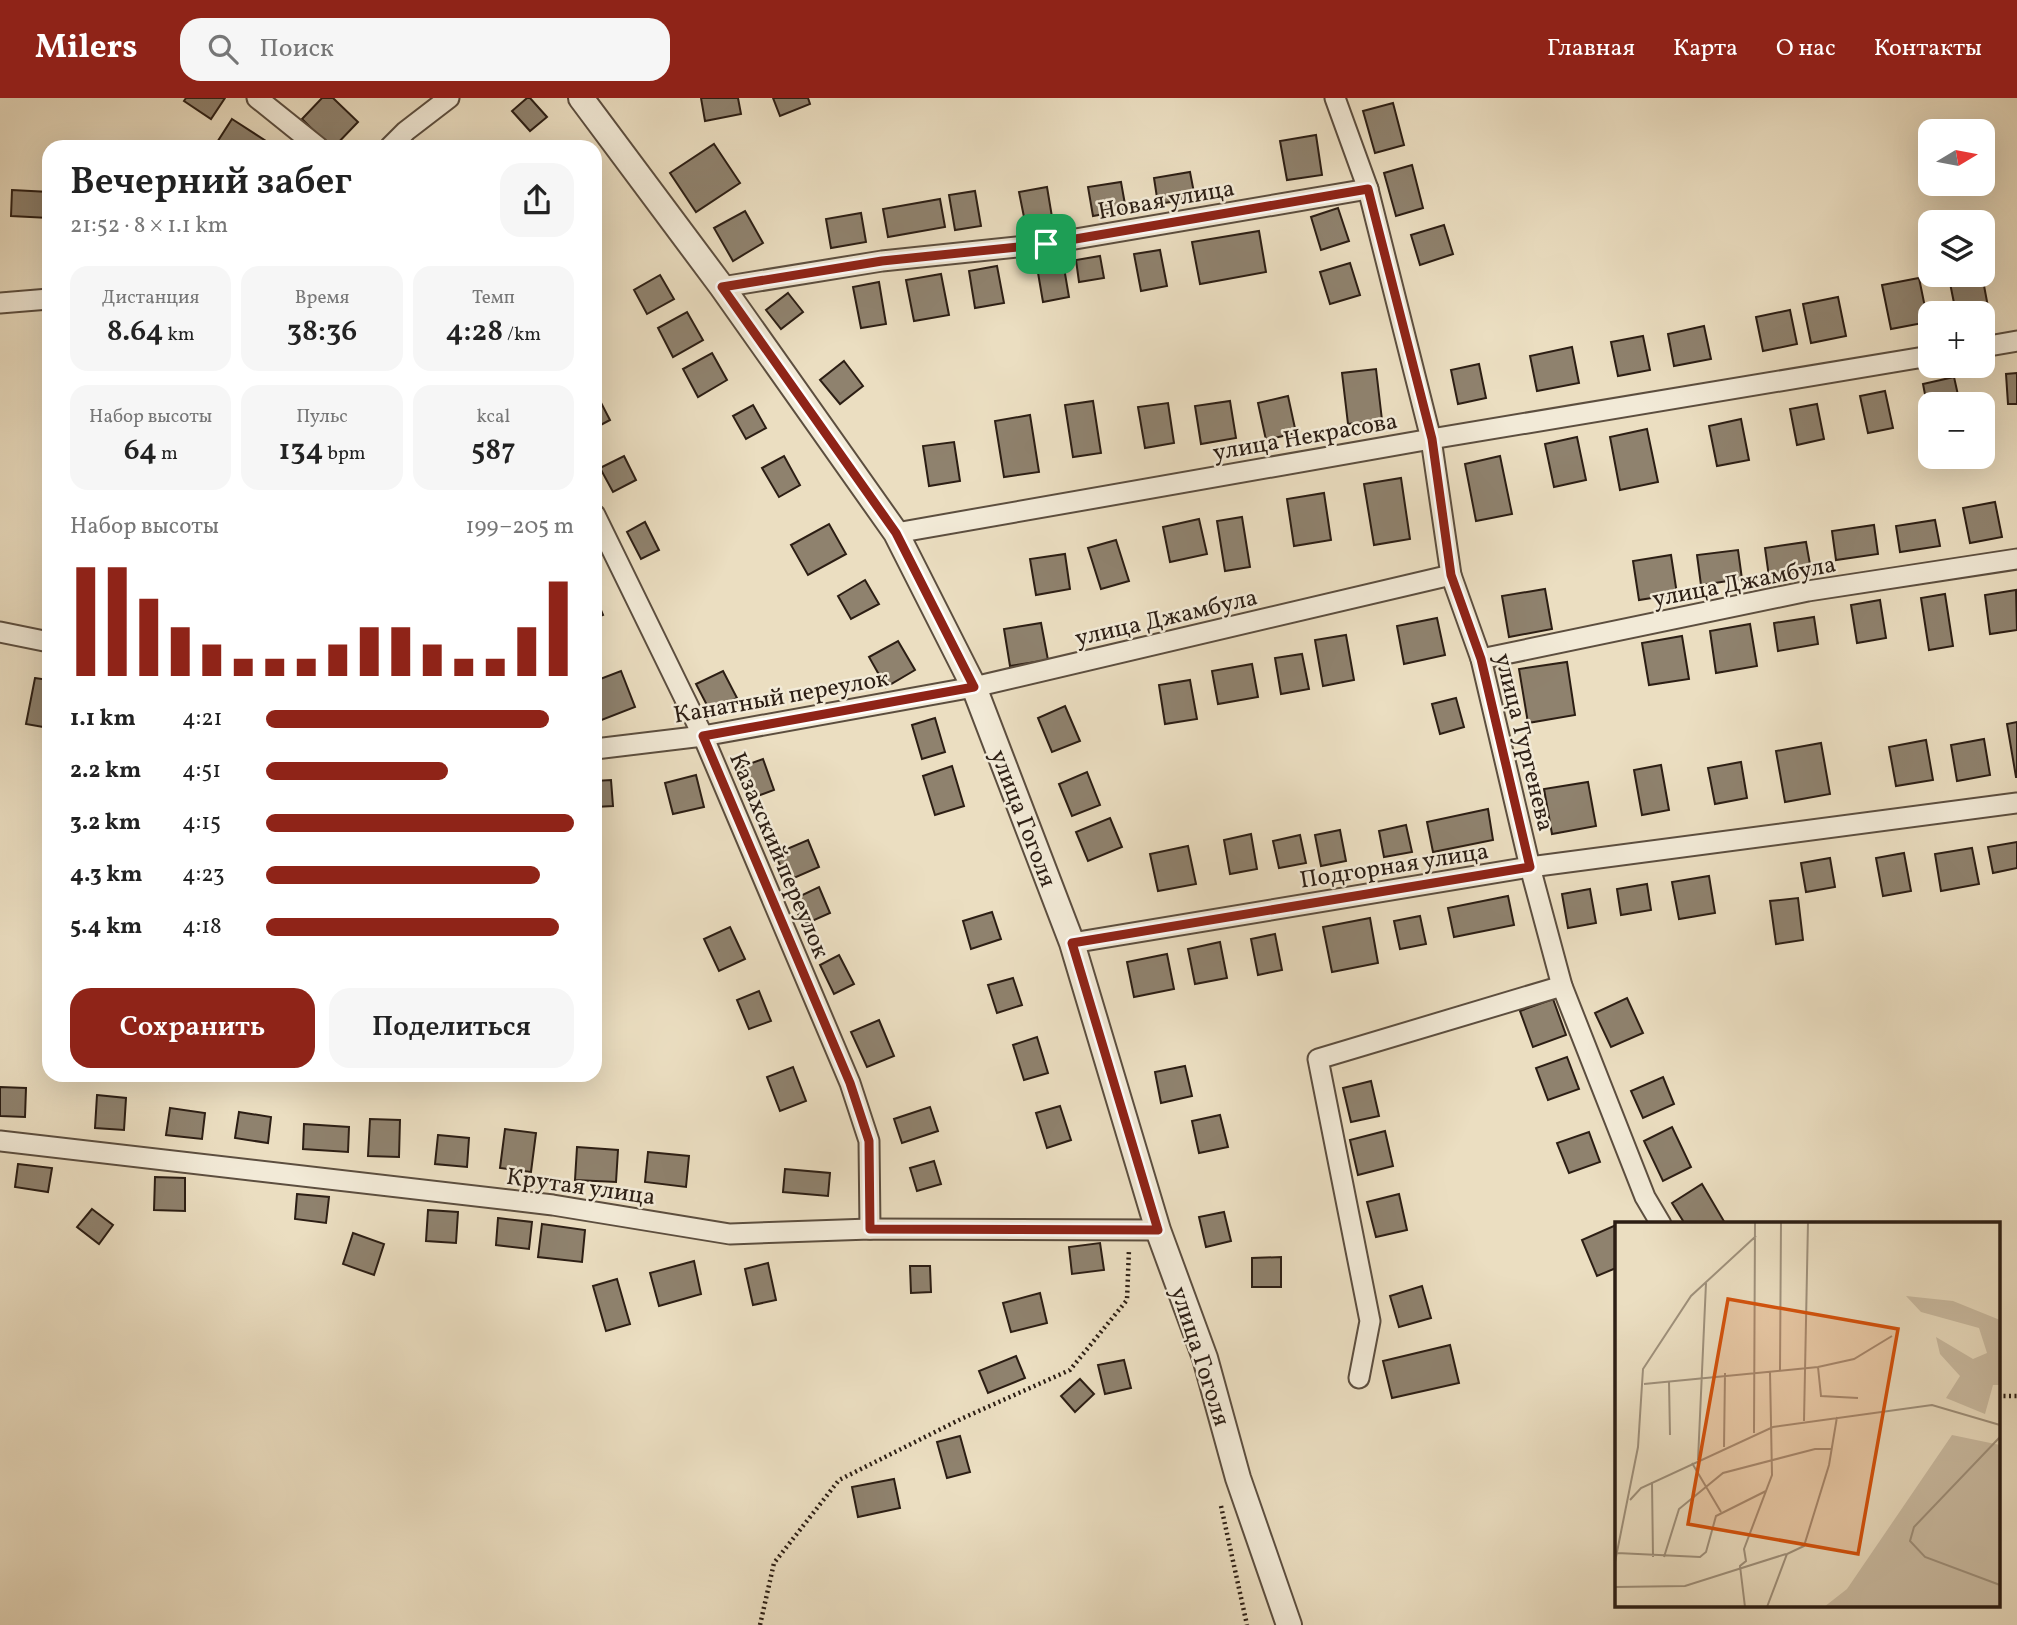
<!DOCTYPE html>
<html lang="ru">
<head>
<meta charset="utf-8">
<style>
	:root { --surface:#fff; --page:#f6f6f6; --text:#222; --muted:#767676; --accent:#8f2418 }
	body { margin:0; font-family:Vollkorn,serif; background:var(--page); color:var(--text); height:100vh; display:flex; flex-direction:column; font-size:26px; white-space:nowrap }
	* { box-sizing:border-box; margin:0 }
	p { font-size:23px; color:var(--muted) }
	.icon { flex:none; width:38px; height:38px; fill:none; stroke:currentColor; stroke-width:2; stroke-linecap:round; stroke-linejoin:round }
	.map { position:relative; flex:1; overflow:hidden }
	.details { position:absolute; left:42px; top:42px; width:560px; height:942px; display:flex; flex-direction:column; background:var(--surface); border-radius:21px; box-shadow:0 7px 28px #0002 }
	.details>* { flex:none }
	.needle { width:46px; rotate:80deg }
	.buttons { position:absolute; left:1918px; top:21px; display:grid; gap:14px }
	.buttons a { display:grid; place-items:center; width:77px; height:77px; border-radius:14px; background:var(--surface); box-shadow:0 7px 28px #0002; font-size:35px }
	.pin { position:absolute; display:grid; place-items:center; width:60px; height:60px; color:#fff; margin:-30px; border-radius:14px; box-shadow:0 4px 10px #0006 }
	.round { display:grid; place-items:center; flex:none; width:74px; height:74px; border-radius:21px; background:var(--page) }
	.headline { display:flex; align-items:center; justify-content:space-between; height:119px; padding:0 28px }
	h1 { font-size:38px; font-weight:600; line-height:52px }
	.figures { display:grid; grid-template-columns:repeat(3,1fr); gap:10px; height:119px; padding:7px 28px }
	.figures div { display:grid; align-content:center; border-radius:18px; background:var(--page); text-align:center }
	.figures b { font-size:30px; font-weight:600 }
	.figures small { font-size:19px; font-weight:400 }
	.figures p { font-size:19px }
	.chart { height:196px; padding:14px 28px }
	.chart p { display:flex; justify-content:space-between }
	.chart svg { width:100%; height:126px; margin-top:7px; stroke:var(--accent); stroke-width:6 }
	.button { display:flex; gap:14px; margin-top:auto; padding:14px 28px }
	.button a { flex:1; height:80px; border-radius:21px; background:var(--accent); color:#fff; font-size:28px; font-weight:600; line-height:80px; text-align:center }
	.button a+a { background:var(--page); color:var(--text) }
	ul { padding:0 28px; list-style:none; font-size:23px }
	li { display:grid; grid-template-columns:112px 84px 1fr; align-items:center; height:52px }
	li i { height:18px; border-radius:9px; background:var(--accent) }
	header { display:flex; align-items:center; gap:42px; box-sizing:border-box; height:98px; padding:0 35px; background:var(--accent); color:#fff }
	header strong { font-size:33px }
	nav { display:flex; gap:38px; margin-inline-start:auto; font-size:24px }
	.search { width:490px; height:63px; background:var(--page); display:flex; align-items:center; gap:18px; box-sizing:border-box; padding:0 24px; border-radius:21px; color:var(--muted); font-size:26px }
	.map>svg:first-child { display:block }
</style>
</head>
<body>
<header>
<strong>Milers</strong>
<div class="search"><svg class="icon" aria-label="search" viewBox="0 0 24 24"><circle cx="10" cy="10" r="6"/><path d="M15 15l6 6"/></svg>Поиск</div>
<nav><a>Главная</a><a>Карта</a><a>О нас</a><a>Контакты</a></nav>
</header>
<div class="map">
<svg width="2017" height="1527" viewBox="0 0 2017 1527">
	<rect width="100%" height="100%" fill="#ebdec1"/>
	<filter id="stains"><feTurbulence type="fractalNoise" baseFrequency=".00286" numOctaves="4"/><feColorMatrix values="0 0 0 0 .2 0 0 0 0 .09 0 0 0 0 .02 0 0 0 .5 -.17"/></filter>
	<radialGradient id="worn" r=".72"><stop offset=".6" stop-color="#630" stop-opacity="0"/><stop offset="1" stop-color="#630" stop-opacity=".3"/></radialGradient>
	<g fill="#8f826e" stroke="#2c1e14" stroke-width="2">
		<polygon points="186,0 225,0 211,21 184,3"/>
		<polygon points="322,0 333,0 358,24 334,49 330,49 302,21"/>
		<polygon points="527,0 530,0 547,19 530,33 512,13"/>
		<polygon points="701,0 738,0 741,16 705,23"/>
		<polygon points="773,0 808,0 810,6 780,18"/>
		<polygon points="1393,5 1404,47 1375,55 1363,13"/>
		<polygon points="232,21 266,43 262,49 214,49"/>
		<polygon points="1316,37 1322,77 1287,82 1280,43"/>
		<polygon points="714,46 740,85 696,114 670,75"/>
		<polygon points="1412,67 1423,110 1396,118 1384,75"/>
		<polygon points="1190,74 1195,100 1158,106 1154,80"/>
		<polygon points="1121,84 1126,112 1093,118 1088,89"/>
		<polygon points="1047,89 1052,119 1025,124 1019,94"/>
		<polygon points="12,92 49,94 49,120 11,118"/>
		<polygon points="975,93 981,128 955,132 949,97"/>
		<polygon points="940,101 945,129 888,139 883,111"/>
		<polygon points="1338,110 1349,143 1321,152 1311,119"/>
		<polygon points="745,113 763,145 733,163 714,130"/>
		<polygon points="861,115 866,144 831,150 826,121"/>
		<polygon points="1444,127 1453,156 1420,167 1411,137"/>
		<polygon points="1259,133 1266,174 1200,186 1192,144"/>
		<polygon points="1160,152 1167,188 1141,193 1134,156"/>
		<polygon points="1100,158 1104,180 1079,184 1076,162"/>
		<polygon points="1063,164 1069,199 1043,204 1037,169"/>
		<polygon points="1350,165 1360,197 1330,206 1320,174"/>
		<polygon points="997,168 1004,205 975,210 969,173"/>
		<polygon points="941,176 949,217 914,223 906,182"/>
		<polygon points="660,177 674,201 647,216 634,192"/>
		<polygon points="1968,177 1982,177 1989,214 1956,215 1949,180"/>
		<polygon points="1919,180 1928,224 1891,231 1882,187"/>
		<polygon points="879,184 886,226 861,230 853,189"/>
		<polygon points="788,195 803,214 781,231 766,212"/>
		<polygon points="1838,199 1846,238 1811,245 1803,206"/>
		<polygon points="1790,212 1797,246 1763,253 1756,219"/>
		<polygon points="687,214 703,242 673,259 658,230"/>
		<polygon points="1704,228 1711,261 1674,268 1668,236"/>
		<polygon points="1643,238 1650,272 1618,278 1611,244"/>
		<polygon points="1572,249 1579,285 1537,293 1530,258"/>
		<polygon points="712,255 727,282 698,299 683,271"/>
		<polygon points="844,263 863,288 840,306 820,282"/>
		<polygon points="1479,266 1486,300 1458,306 1451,272"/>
		<polygon points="1376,271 1382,322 1348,326 1342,275"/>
		<polygon points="2017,275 2017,306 2008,306 2006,276"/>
		<polygon points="1954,279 1960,306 1930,306 1930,322 1923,286"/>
		<polygon points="1885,293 1893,330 1868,335 1860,298"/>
		<polygon points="597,297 610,322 595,330 595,298"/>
		<polygon points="1288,298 1296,335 1266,342 1258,305"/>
		<polygon points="1093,303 1101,355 1073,359 1065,307"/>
		<polygon points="1230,303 1236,340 1201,346 1195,308"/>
		<polygon points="1168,305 1174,345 1145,350 1138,309"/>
		<polygon points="1817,306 1824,341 1797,347 1790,311"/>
		<polygon points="753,307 766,330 746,341 733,318"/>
		<polygon points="1030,317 1039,374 1004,379 995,323"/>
		<polygon points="1741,321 1749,362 1717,368 1709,328"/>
		<polygon points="1647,331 1658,384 1620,392 1610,339"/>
		<polygon points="1577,339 1586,382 1554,389 1545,346"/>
		<polygon points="954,344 960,383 929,388 923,348"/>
		<polygon points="624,358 636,382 613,394 600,370"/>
		<polygon points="784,358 800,387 779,399 762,370"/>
		<polygon points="1500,358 1512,416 1476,423 1465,366"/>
		<polygon points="1401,380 1410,441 1374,447 1364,386"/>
		<polygon points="1324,395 1331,442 1294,448 1287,401"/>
		<polygon points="1995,404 2002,439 1970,445 1963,410"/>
		<polygon points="1242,419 1250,469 1225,473 1217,423"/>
		<polygon points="1199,421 1207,456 1170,464 1163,429"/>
		<polygon points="1935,422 1940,448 1900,454 1896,428"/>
		<polygon points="645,424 659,452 641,461 627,434"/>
		<polygon points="829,426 846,456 808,477 791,447"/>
		<polygon points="1874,427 1878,456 1836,462 1832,433"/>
		<polygon points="1116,442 1129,483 1101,491 1088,450"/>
		<polygon points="1806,444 1811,472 1769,479 1765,450"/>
		<polygon points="1738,452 1742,481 1701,487 1697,457"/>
		<polygon points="1065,456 1070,491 1036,497 1030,461"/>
		<polygon points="1671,457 1677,496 1639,502 1633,463"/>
		<polygon points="865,482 879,506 851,521 838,498"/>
		<polygon points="1545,491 1552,531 1509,539 1502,498"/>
		<polygon points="2016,492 2017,532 1990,536 1985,497"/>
		<polygon points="1945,496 1953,548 1929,552 1921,500"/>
		<polygon points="595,498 603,517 595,520"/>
		<polygon points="1880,502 1886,540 1857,545 1851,507"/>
		<polygon points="1814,519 1818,546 1778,553 1774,525"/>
		<polygon points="1437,520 1445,557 1404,566 1397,528"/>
		<polygon points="1041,525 1048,562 1010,568 1004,531"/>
		<polygon points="1750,526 1757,568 1716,575 1710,533"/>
		<polygon points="1346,537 1354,582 1323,588 1315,542"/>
		<polygon points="1682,538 1689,581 1649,587 1642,545"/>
		<polygon points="898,543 915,572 886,589 869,559"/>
		<polygon points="1302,556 1309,591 1281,596 1275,560"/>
		<polygon points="1567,564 1575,617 1528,625 1519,571"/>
		<polygon points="1252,566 1258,599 1218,606 1212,573"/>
		<polygon points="621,573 635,609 599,623 595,612 595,583"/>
		<polygon points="723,573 737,600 710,613 696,586"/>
		<polygon points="35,580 49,582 49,630 26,626"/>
		<polygon points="1190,582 1197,621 1165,626 1159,587"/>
		<polygon points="1456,600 1464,629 1440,636 1432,606"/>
		<polygon points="1065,608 1080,643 1052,654 1038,620"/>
		<polygon points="935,620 945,654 922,661 912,627"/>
		<polygon points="2017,624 2017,679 2016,679 2007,626"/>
		<polygon points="1984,641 1990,677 1957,683 1951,647"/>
		<polygon points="1926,642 1933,682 1896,688 1889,649"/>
		<polygon points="1821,645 1830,696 1785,704 1776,653"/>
		<polygon points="763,661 774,692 749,701 738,670"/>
		<polygon points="1741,664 1747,700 1715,706 1708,670"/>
		<polygon points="1661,667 1669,712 1642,717 1634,672"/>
		<polygon points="952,668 964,708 935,717 923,678"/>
		<polygon points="1087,674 1100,707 1072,718 1059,686"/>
		<polygon points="696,677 704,709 673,716 665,685"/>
		<polygon points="611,682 613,708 595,709 595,683"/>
		<polygon points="1588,684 1596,728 1552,736 1544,691"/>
		<polygon points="1488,711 1493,742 1433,754 1427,724"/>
		<polygon points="1110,720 1122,749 1088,763 1076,734"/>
		<polygon points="1406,727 1412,754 1384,759 1379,733"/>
		<polygon points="1340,732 1346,763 1321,768 1315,737"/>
		<polygon points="1251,736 1257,771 1230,776 1224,742"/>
		<polygon points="1300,737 1306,765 1279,770 1273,743"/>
		<polygon points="808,742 819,769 787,783 775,756"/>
		<polygon points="2017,744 2017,770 1993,775 1988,749"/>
		<polygon points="1188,748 1196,786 1158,793 1150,756"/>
		<polygon points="1972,750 1979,786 1941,793 1935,756"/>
		<polygon points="1904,755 1911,793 1883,798 1876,760"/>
		<polygon points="1830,760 1835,789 1806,794 1801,765"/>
		<polygon points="1709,778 1715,815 1679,821 1672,784"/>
		<polygon points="1647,786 1651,812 1621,817 1617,791"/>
		<polygon points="819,789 830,815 803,827 792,802"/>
		<polygon points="1590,791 1596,825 1568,830 1562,796"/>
		<polygon points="1508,798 1514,827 1454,839 1448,810"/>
		<polygon points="1798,800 1803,842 1776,846 1770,803"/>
		<polygon points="992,814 1001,841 971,851 963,823"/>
		<polygon points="1420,818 1426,846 1400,851 1394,823"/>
		<polygon points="1370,820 1378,865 1332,874 1323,829"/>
		<polygon points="730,829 745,861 719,873 704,841"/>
		<polygon points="1275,836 1282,872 1258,877 1251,841"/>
		<polygon points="1220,844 1227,880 1195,886 1188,851"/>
		<polygon points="1167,856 1174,891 1134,899 1127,864"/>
		<polygon points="839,857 854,886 834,896 820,867"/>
		<polygon points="1013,880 1022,907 997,915 988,887"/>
		<polygon points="759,893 771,923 749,931 737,902"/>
		<polygon points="1627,900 1643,935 1611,949 1595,915"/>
		<polygon points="1553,901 1566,937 1533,949 1520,913"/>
		<polygon points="879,922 894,958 867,969 851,934"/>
		<polygon points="1037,939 1048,975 1024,982 1013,947"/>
		<polygon points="1567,959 1579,991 1548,1002 1536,970"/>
		<polygon points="1185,968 1192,998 1161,1005 1155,974"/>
		<polygon points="793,969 806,1003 780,1013 767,979"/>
		<polygon points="1663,979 1674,1006 1643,1020 1631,993"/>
		<polygon points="1371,983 1379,1018 1351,1024 1343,990"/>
		<polygon points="0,989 26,990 25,1019 0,1018"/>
		<polygon points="97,997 126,1000 124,1032 95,1030"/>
		<polygon points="1060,1008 1071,1042 1047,1050 1036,1015"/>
		<polygon points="930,1009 938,1033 902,1045 894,1021"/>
		<polygon points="170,1010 205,1015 202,1041 166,1037"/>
		<polygon points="239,1014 271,1019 268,1045 235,1040"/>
		<polygon points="1220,1017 1228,1049 1199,1055 1192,1023"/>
		<polygon points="370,1021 400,1022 399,1059 368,1058"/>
		<polygon points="304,1026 349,1029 348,1054 303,1051"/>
		<polygon points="1672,1029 1691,1069 1663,1083 1644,1043"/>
		<polygon points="505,1031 536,1035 531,1074 500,1070"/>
		<polygon points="1385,1033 1393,1068 1358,1077 1350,1042"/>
		<polygon points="1589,1034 1600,1064 1569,1075 1557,1045"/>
		<polygon points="438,1037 469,1040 467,1069 435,1066"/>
		<polygon points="577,1049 618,1052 616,1084 575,1082"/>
		<polygon points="648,1054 689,1058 686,1089 645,1084"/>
		<polygon points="934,1063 941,1086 917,1093 910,1070"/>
		<polygon points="18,1066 52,1070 48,1094 15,1089"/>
		<polygon points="785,1071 830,1075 828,1098 783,1094"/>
		<polygon points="155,1079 185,1080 185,1113 154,1112"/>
		<polygon points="1702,1086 1725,1125 1723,1126 1685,1126 1672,1105"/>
		<polygon points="297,1096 329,1099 326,1125 295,1121"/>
		<polygon points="1399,1096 1407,1132 1376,1139 1367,1104"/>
		<polygon points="92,1111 113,1127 99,1146 77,1129"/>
		<polygon points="428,1112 458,1114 456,1145 426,1143"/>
		<polygon points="1224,1114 1231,1143 1206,1149 1199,1119"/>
		<polygon points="498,1120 532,1124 529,1151 496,1147"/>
		<polygon points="542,1126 585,1132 582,1164 538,1159"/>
		<polygon points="1616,1127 1616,1170 1597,1178 1582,1142"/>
		<polygon points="353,1135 384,1146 374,1177 343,1166"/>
		<polygon points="1100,1145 1104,1172 1072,1176 1069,1149"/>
		<polygon points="1281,1159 1281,1189 1252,1189 1252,1160"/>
		<polygon points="694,1163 701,1196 659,1208 650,1175"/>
		<polygon points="768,1165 776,1202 753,1207 745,1171"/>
		<polygon points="910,1168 930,1168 931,1194 911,1195"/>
		<polygon points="617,1181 630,1226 606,1233 593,1188"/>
		<polygon points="1422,1188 1431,1220 1399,1229 1390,1198"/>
		<polygon points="1040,1195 1047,1225 1011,1234 1003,1205"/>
		<polygon points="1450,1247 1459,1285 1392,1300 1383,1263"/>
		<polygon points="1016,1258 1025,1280 988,1295 979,1273"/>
		<polygon points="1124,1262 1131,1290 1105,1296 1098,1267"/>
		<polygon points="1080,1281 1094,1296 1075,1314 1061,1298"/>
		<polygon points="960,1338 970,1374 947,1380 937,1344"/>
		<polygon points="894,1381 900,1410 858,1419 852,1389"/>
	</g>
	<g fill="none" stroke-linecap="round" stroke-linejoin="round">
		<g stroke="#5c4e3f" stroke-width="23">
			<g id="minor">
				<polyline points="257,0 318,49"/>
				<polyline points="1335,0 1368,91 1431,341 1451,477 1481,561 1530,769 1562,888 1645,1099 1661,1126"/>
				<polyline points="390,49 406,33 449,0"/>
				<polyline points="722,189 882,163 1046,146 1368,91"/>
				<polyline points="0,205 49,201"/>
				<polyline points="1983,249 2017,243"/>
				<polyline points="595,417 703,638 850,985 869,1043 870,1131"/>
				<polyline points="896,435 1431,341 1930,258"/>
				<polyline points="0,534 49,544"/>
				<polyline points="1481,561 1808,493 2017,461"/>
				<polyline points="595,651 703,638 974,589 1451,477"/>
				<polyline points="1072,845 1530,769 2017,705"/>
				<polyline points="0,1043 553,1107 730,1136 870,1131 1158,1132"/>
				<polyline points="1359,1280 1370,1223 1318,961 1562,888"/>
			</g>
		</g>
		<g stroke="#5c4e3f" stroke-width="28">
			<polyline id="tertiary" points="581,0 722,189 896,435 974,589 1072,845 1158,1132 1205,1260 1238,1380 1289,1527"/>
		</g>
		<g stroke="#2c1e14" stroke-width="4.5" stroke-dasharray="2 3.5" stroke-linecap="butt">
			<polyline points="1998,1298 2017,1298"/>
			<polyline points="1221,1408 1247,1527"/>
			<polyline points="760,1527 774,1465 839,1382 963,1320 1070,1272 1127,1202 1129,1151"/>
		</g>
		<use href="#minor" stroke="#f2ead7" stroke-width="19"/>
		<use href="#tertiary" stroke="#f2ead7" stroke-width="24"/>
	</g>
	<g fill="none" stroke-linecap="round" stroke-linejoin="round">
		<g stroke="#fff" stroke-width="14">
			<polygon id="route" points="1368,91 1432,341 1451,477 1481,561 1530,769 1072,845 1158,1132 870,1131 869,1043 850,985 703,638 974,589 896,435 722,189 882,163 1046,146"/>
		</g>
		<use href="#route" stroke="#8f2418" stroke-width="9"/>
	</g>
	<g text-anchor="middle" stroke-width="5" stroke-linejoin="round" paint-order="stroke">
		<g font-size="24" fill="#2c1e14" stroke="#f2ead7">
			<text transform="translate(1166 101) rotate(-10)" y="8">Новая улица</text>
			<text transform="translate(1305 338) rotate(-10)" y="8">улица Некрасова</text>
			<text transform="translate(1744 483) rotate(-11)" y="8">улица Джамбула</text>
			<text transform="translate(1166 519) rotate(-13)" y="8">улица Джамбула</text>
			<text transform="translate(781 598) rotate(-10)" y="8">Канатный переулок</text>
			<text transform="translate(1525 644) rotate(76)" y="8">улица Тургенева</text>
			<text transform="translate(1024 720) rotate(69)" y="8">улица Гоголя</text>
			<text transform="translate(780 757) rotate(67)" y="8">Казахский переулок</text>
			<text transform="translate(1394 767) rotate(-9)" y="8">Подгорная улица</text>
			<text transform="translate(581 1088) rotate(8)" y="8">Крутая улица</text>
			<text transform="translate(1201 1258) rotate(72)" y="8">улица Гоголя</text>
		</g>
	</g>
	<g transform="translate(1615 1124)">
		<rect width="385" height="385" fill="#ebdec1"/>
		<path d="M291,74L338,79L385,98V163H378L370,192L331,176L345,154L325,132L321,115L358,137L372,131L364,106L306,90ZM337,213L385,223V385H209L232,367Z" fill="#cbbda4"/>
		<path fill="none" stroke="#9f917c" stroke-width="2" d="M203,145L206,174L243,176M165,148L166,0M54,160L55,213M29,162L203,145L239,137L277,114M189,199L193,0M139,211L140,0M385,215L299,305L295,319L310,335L385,363M109,225L110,151M83,238L91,61M77,241L106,290M37,260L38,335M15,278L26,266L158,205L317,183L385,203M2,331L85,335L91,330L101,294L151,269M49,335L64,287L108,251L200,227H216M0,340L23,225L28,147L76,74L141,14M0,365L70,364L171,332M130,385L125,344L131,339L129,327L157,253L155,150M152,385L172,332L189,324L214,243L222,195"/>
		<path fill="#d5530d" fill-opacity="0.15" stroke="#d5530d" stroke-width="3.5" d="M113,77L283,107L243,332L73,302Z"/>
		<rect width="385" height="385" fill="none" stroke="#2c1e14" stroke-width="3.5"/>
	</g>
	<rect width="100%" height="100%" filter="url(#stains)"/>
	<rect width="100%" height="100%" fill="url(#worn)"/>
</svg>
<div class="buttons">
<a><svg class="needle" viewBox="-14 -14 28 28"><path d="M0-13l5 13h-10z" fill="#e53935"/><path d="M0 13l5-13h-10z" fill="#767676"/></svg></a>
<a><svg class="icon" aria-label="layers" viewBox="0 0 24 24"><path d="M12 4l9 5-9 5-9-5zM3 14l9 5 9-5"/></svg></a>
<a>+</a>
<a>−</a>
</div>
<div class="pin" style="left:1046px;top:146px;background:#1e9e55"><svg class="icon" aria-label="arrive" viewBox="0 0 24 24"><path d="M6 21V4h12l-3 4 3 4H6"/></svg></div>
<section class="details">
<div class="headline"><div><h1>Вечерний забег</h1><p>21:52 · 8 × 1.1 km</p></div><a class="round"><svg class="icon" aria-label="share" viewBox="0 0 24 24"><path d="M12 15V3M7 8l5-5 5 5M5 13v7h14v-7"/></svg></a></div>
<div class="figures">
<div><p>Дистанция</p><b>8.64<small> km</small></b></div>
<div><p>Время</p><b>38:36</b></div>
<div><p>Темп</p><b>4:28<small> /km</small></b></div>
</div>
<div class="figures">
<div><p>Набор высоты</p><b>64<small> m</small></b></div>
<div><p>Пульс</p><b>134<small> bpm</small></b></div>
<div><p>kcal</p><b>587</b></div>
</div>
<div class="chart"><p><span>Набор высоты</span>199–205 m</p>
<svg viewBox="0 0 160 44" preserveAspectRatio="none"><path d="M5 44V6M15 44V6M25 44V17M35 44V27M45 44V33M55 44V38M65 44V38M75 44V38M85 44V33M95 44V27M105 44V27M115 44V33M125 44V38M135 44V38M145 44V27M155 44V11"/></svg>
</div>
<ul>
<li><b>1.1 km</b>4:21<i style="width:92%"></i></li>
<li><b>2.2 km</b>4:51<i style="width:59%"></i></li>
<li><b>3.2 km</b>4:15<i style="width:100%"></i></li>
<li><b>4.3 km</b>4:23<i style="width:89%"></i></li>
<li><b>5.4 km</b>4:18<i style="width:95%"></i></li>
</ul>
<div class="button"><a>Сохранить</a><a>Поделиться</a></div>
</section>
</div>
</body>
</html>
